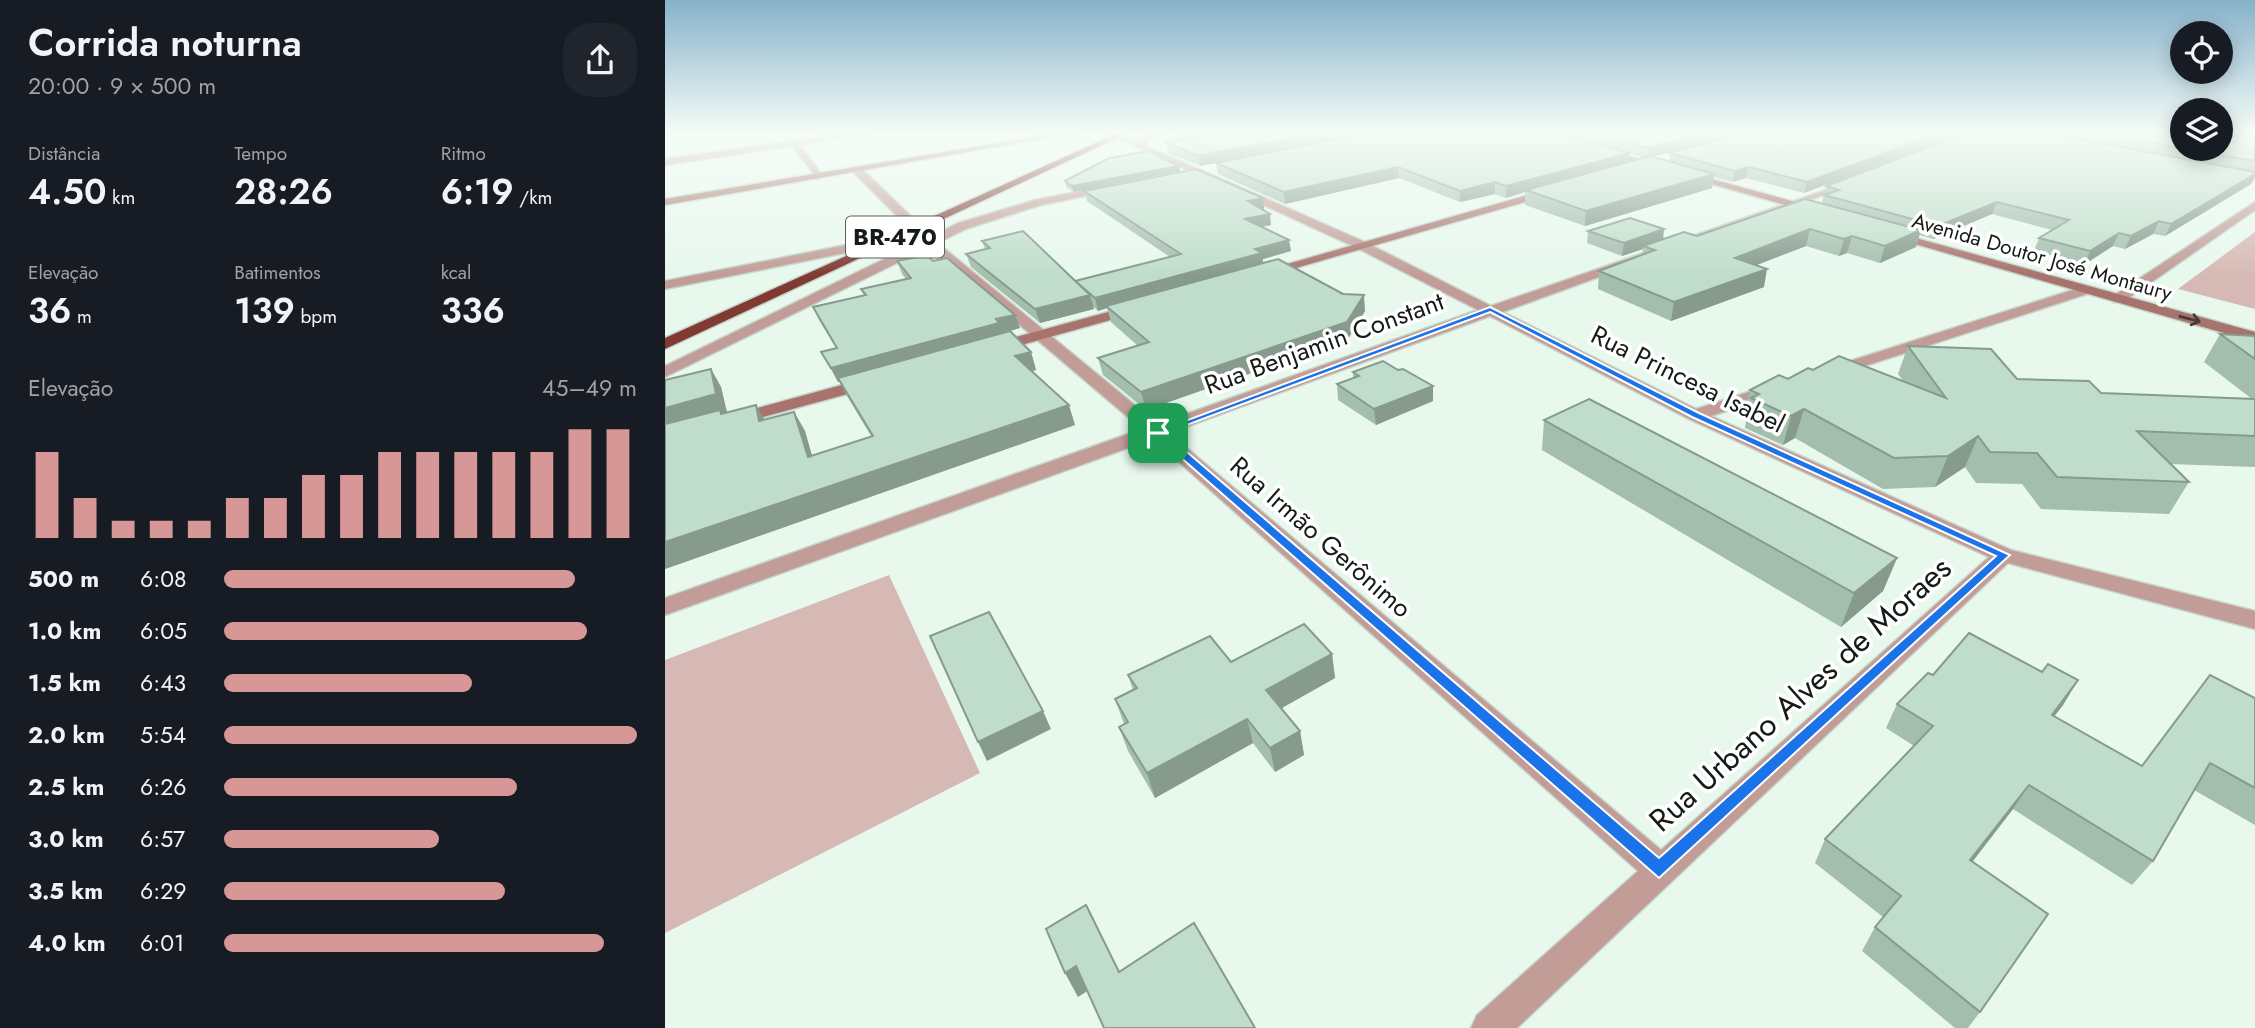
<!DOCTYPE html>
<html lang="pt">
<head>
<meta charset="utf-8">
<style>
	:root { --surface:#171b24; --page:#20242c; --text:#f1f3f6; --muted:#9ea1a6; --accent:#d69796 }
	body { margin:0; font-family:Jost,sans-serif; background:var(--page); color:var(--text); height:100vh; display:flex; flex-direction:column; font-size:26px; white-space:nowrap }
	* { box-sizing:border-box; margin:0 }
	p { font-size:23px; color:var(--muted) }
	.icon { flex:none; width:38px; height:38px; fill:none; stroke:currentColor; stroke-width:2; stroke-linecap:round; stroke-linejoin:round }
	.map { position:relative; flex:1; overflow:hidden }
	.details { display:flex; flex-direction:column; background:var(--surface); width:665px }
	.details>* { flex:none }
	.controls { position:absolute; left:1505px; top:21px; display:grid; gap:14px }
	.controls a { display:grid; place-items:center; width:63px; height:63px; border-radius:50%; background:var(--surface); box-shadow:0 4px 18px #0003; font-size:35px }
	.pin { position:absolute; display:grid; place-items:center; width:60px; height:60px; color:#fff; margin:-30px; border-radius:14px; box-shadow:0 4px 10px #0006 }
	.round { display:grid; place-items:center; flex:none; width:74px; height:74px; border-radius:28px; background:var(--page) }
	.head { display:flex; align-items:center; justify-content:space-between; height:119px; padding:0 28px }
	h1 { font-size:38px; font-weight:600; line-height:52px }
	.stats { display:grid; grid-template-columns:repeat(3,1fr); gap:10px; height:119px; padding:7px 28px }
	.stats div { display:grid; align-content:center }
	.stats b { font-size:35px; font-weight:600 }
	.stats small { font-size:19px; font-weight:400 }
	.stats p { font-size:19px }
	.chart { height:196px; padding:14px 28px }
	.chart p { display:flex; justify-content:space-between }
	.chart svg { width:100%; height:126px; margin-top:7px; stroke:var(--accent); stroke-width:6 }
	ul { padding:0 28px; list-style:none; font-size:23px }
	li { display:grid; grid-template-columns:112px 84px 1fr; align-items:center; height:52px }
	li i { height:18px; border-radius:9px; background:var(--accent) }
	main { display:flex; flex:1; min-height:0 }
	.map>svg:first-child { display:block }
</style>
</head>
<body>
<main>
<section class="details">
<div class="head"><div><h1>Corrida noturna</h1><p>20:00 · 9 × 500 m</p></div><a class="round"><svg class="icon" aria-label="share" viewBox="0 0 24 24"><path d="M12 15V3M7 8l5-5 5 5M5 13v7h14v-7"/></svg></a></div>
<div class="stats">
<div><p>Distância</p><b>4.50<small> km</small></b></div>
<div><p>Tempo</p><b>28:26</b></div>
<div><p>Ritmo</p><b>6:19<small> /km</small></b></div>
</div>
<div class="stats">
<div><p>Elevação</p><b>36<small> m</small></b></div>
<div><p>Batimentos</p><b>139<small> bpm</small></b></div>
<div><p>kcal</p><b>336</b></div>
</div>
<div class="chart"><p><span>Elevação</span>45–49 m</p>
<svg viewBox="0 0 160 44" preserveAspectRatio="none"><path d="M5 44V14M15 44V30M25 44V38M35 44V38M45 44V38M55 44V30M65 44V30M75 44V22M85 44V22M95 44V14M105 44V14M115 44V14M125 44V14M135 44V14M145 44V6M155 44V6"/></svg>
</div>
<ul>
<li><b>500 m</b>6:08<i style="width:85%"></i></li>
<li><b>1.0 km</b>6:05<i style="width:88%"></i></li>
<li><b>1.5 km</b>6:43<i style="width:60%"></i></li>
<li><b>2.0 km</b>5:54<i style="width:100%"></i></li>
<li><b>2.5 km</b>6:26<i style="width:71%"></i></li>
<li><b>3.0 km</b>6:57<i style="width:52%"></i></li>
<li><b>3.5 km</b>6:29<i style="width:68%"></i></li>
<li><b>4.0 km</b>6:01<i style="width:92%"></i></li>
</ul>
</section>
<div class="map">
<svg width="1590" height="1028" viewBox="0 0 1590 1028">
	<rect width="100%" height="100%" fill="#e8f8ed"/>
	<g fill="#d6b9b4">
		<polygon points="1590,232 1590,309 1513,289"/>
		<polygon points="224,575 315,773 0,933 0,660"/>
	</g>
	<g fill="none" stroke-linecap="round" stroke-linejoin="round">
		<g stroke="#c6d5cb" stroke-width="3">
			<g id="street">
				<polygon points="189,132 208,132 135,145 158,176 153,179 127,146 0,165 0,159"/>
				<path d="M489,132H499L479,145L700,242L826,306L1189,180V184L838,312L1031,409L1102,386H1114L1117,390L1114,394L1046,416L1346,550L1590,611V629L1343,563L852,1028H806L812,1015L973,871L488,439L0,615V598L477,429L272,255V249H280L493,424L813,310L692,248L448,136L452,133L471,141ZM825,316L1024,419L1324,557L996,850L504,433Z"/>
				<polygon points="188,168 196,168 254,224 254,230 246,230 188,172"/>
				<polygon points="446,185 450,186 450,190 376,205 301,229 0,377 0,366 293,223 370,200"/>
				<polygon points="1590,202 1590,210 1458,302 1448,302 1448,296"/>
				<polygon points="221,237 227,241 225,244 0,289 0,281"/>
				<polygon points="1420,286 1427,290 1425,293 1172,375 1166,377 1158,372 1160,369"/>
			</g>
		</g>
		<g stroke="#c6d5cb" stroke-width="3">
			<g id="secondary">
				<polygon points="399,132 416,132 0,205 0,199"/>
				<polygon points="934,148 1156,209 1158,211 1148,213 934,152"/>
				<polygon points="887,188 892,191 891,193 603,276 591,273"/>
				<polygon points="1222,230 1590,332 1590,342 1222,236"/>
				<polygon points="469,305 474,306 474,312 328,353 320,348 322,345"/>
				<polygon points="206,377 214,382 212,386 69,425 60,420 63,416"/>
			</g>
		</g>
		<g stroke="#c6d5cb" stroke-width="3">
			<polygon id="highway" points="455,132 465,132 0,349 0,338"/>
		</g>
		<use href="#street" fill="#c29d98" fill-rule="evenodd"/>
		<use href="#secondary" fill="#a8736c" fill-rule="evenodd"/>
		<use href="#highway" fill="#813a32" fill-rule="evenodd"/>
	</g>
	<g fill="#a4beae" fill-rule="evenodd">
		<path d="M512,132H1301L1139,193L1081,178L1068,182L1049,177L1047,188L920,226L860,205V192L841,198L830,194L795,202L734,178L620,204L553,174L551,163L535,166L503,153L501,142L516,140L513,138ZM1067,136L1005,153L1004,162L987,157ZM960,152L980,158L964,162Z"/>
		<polygon points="1304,132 1590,132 1590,177 1586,184 1500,236 1488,234 1460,249 1448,246 1420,264 1369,251 1374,238 1387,230 1327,214 1268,239 1254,235 1251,247 1215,263 1182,253 1174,256 1141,246 1091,265 1099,287 1006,321 933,289 934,271 977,255 978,249 957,256 922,243 923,231 998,239 1032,236 1157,203 1161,186"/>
		<polygon points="514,166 515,171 409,192 401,187 400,181"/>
		<polygon points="419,191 598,198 599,209 597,209 606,225 597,227 626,251 598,259 598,263 700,311 683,339 481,410 438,375 433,358 473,346 446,322 442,308 433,311 428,306 429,309 375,323 306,267 301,254 320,249 317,241 410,281 505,257 422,201"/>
		<polygon points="232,261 268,261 355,328 345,331 366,352 371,370 367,371 410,425 0,569 0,380 46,369 56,387 62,412 91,405 99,420 129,412 140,431 147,456 206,436 182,396 175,382 173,382 164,366 156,352 171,348 154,320 148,307 199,295 196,289 241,279 237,274"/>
		<polygon points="1555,334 1590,336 1590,467 1505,464 1524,482 1504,514 1376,509 1357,484 1311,483 1300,467 1270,487 1218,489 1130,438 1118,445 1080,428 1081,421 1078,419 1085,390 1148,370 1239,382 1233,374 1243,346 1352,379 1436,393 1587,399 1539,362"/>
		<polygon points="733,370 768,386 768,401 711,425 673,400 672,384 688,378 688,372"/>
		<polygon points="879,420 1232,558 1218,591 1176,627 877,450"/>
		<polygon points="667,654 670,678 617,708 635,731 639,755 610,772 588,743 490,798 463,751 454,727 459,724 450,699 468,690 463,675 566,662"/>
		<polygon points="1377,672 1413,680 1398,705 1389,716 1477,766 1590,698 1590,825 1529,790 1488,861 1467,885 1348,809 1308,861 1315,1012 1303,1028 1290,1028 1197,951 1210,927 1218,917 1150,863 1160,839 1249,746 1221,728 1232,704 1268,675"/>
	</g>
	<g fill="#869b8d">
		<polygon points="661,132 713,132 535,166 533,156"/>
		<polygon points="1046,132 1081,132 983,158 984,148"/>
		<polygon points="1278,132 1301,132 1139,193 1142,182"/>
		<polygon points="965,153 964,164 861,190 860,192 841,198 841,186"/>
		<polygon points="514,166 515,171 409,192 407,186"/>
		<polygon points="733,167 734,178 620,204 619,192"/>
		<polygon points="1084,167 1081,178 1068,182 1070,171"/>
		<polygon points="1049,174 1047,188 920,226 921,211"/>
		<polygon points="1590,174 1590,177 1586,184 1500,236 1506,224"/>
		<polygon points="830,182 830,194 795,202 795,191"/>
		<polygon points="598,198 599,209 584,212 583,201"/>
		<polygon points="1332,202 1327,214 1268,239 1273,226"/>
		<polygon points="605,214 606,225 582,230 580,219"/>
		<polygon points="1494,221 1488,234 1460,249 1466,236"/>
		<polygon points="999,229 998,241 978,246 978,249 957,256 959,243"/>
		<polygon points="1145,229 1141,246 1066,275 1070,258"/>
		<polygon points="1256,230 1251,247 1215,263 1220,246"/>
		<polygon points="1454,233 1448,246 1420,264 1425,251"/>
		<polygon points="1187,236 1182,253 1174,256 1179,239"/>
		<polygon points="624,240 626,251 598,259 598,265 441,306 442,308 433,311 430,298"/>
		<polygon points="1102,269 1099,287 1006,321 1009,302"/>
		<polygon points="425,295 429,309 375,323 370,309"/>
		<polygon points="699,295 700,311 683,339 481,410 476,392"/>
		<polygon points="350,315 355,328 175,382 173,382 166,368"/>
		<polygon points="366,352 371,370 356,374 350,356"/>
		<polygon points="46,369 56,387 62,413 0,430 0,408"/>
		<polygon points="768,386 768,401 711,425 709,409"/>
		<polygon points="91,405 102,424 94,421"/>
		<polygon points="404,405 410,425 0,569 0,542"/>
		<polygon points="1139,409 1130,438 1118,445 1126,416"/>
		<polygon points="129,412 140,431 153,477 143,457"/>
		<polygon points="1313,436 1300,467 1270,487 1283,456"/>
		<polygon points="1232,558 1218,591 1176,627 1189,593"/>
		<polygon points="667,654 670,678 606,714 601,690"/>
		<polygon points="1413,680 1398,705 1372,739 1387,715"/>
		<polygon points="378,711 386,729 322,761 313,742"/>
		<polygon points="582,719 588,743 490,798 482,773"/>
		<polygon points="635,731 639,755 610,772 605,748"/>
		<polygon points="1364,785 1348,809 1290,884 1305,860"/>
		<polygon points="411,966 424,990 413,997 400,973"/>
	</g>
	<g fill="#bfddca" stroke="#869b8d" stroke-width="2">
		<polygon points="519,132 661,132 533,156 501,142 531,137"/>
		<polygon points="706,132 890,132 965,153 841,186 830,182 795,191 733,167 619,192 551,163"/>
		<polygon points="924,132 1046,132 984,148"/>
		<polygon points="1081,132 1278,132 1142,182 1084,167 1070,171 1005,153"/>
		<polygon points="1304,132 1377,132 1590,172 1590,174 1506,224 1494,221 1466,236 1454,233 1425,251 1374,238 1404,220 1332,202 1273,226 1159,195 1174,190 1161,186"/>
		<polygon points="1424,132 1517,132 1517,148"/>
		<polygon points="1556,132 1590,132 1590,161 1520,149 1556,149"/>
		<polygon points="483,151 514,166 407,186 400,181 444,158"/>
		<polygon points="985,156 1049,174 921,211 861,190"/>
		<polygon points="531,169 598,198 583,201 605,214 580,219 624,240 590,249 597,253 430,298 410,281 516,254 419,191"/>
		<polygon points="1140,199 1256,230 1220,246 1187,236 1179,239 1145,229 1070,258 1102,269 1009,302 934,271 990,250 978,246 1019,232 1032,236"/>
		<polygon points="965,218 999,229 959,243 923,231"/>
		<polygon points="358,231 425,295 370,309 301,254 325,248 317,241"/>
		<polygon points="262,255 268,261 282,258 350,315 331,319 334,323 166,368 156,352 172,348 148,307 201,295 196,289 246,278 232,261"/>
		<polygon points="613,259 678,294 699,295 682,322 476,392 433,358 484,342 441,306"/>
		<polygon points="345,331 366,352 350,356 404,405 0,542 0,424 55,410 56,414 91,405 94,421 129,412 143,457 208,436 173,378"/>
		<polygon points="1555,334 1590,336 1590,359"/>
		<polygon points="1243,346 1326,349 1352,379 1424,381 1436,393 1590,399 1590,436 1472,431 1524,482 1392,477 1372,453 1325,452 1313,436 1283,456 1229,458 1139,409 1126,416 1086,398 1094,394 1085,390 1114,375 1123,379 1143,368 1148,370 1174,356 1281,398"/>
		<polygon points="718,361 733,370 738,369 768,386 709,409 672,384 694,376 688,372"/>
		<polygon points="46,369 51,394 0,408 0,380"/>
		<polygon points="924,399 1232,558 1189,593 879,420"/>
		<polygon points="324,612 378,711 313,742 265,636"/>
		<polygon points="639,624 667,654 601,690 635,731 605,748 582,719 482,773 454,727 463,722 450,699 472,688 463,675 545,636 566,662"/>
		<polygon points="1304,633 1377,672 1383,664 1413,680 1387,715 1477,766 1545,675 1590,698 1590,788 1545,763 1488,861 1364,785 1305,860 1383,914 1315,1012 1210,927 1236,896 1160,839 1268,726 1232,704 1263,673 1268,675"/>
		<polygon points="421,905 454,972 529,923 590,1028 439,1028 411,966 400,973 381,929"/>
	</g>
	<defs><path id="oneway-shaft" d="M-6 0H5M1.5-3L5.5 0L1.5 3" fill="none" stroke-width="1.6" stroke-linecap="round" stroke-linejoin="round" transform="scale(1.75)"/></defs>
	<use stroke="#483a35" href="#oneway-shaft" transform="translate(1525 319) rotate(15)"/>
	<linearGradient id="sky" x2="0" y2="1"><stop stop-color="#86b2ca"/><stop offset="0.48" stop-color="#f5fcf7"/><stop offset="1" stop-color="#f5fcf7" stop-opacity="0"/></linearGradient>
	<rect width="1590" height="276" fill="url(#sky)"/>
	<path fill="#1a73e8" stroke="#fff" stroke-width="2" fill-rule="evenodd" d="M825,307L1034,413L1345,555L994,878L488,433ZM825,312L1027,417L1331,556L994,858L500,433Z"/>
	<g text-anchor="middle" stroke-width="7" stroke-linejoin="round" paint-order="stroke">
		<g font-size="21" fill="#151b17" stroke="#fff">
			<text transform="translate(1377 257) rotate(16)" y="7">Avenida Doutor José Montaury</text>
		</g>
		<rect fill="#fff" stroke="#5b5f5d" stroke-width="2" x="181" y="216.5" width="98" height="41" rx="5"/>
		<g font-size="24" font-weight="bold" fill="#151b17">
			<text x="230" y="245">BR-470</text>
		</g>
		<g font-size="26" fill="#151b17" stroke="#fff">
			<text transform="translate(659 343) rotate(-20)" y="9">Rua Benjamin Constant</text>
			<text transform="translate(1023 379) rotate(26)" y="9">Rua Princesa Isabel</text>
			<text transform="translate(656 537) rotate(41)" y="9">Rua Irmão Gerônimo</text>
		</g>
		<g font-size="32" fill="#151b17" stroke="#fff">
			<text transform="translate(1135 694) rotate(-42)" y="11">Rua Urbano Alves de Moraes</text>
		</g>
	</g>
</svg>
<div class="controls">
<a><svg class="icon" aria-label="locate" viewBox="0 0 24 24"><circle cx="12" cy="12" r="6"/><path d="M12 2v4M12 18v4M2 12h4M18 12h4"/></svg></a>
<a><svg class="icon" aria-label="layers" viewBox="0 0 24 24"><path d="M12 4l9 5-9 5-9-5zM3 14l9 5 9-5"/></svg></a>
</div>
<div class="pin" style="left:493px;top:433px;background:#1e9e55"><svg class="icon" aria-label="arrive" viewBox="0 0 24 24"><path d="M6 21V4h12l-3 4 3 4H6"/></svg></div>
</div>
</main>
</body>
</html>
